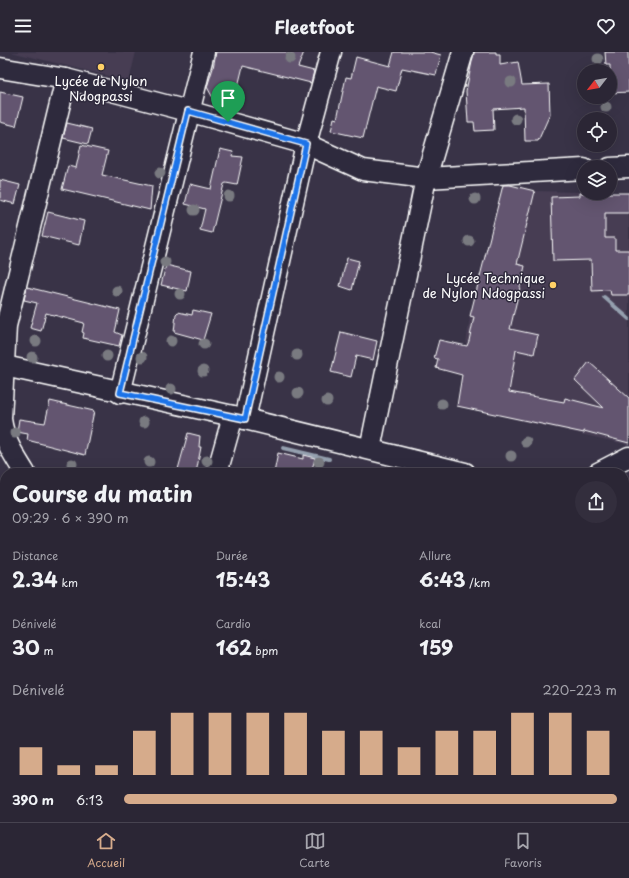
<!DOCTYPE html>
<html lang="fr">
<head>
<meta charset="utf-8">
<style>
	:root { --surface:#2b2635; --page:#332e3d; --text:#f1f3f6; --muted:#a6a5ad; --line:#474350; --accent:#d6ab8b }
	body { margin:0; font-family:"Playpen Sans",sans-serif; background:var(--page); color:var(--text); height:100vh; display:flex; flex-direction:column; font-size:15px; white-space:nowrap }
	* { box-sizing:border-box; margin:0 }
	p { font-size:13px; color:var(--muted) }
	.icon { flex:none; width:22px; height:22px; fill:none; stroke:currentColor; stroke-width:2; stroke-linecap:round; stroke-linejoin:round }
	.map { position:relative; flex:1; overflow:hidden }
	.side { position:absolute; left:0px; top:416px; width:629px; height:354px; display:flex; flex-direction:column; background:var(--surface); border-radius:16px 16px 0 0; box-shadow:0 4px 16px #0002,0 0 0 1px var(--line) }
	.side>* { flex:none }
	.needle { width:26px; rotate:239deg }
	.fabs { position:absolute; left:577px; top:12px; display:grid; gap:8px }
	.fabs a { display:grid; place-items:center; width:40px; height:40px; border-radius:50%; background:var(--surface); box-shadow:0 4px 16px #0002,0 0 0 1px var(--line); font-size:20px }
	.pin { position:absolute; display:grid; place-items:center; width:34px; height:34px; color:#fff; margin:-41px -17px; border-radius:50% 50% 50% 0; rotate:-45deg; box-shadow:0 0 4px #0007 }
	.pin .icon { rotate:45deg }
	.round { display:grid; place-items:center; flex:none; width:42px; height:42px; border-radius:21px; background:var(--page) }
	.headline { display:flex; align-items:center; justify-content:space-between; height:68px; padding:0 12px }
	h1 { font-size:22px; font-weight:700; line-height:30px }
	.metrics { display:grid; grid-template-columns:repeat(3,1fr); gap:6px; height:68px; padding:4px 12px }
	.metrics div { display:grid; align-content:center }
	.metrics b { font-size:20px; font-weight:700 }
	.metrics small { font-size:11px; font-weight:400 }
	.metrics p { font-size:11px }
	.chart { height:112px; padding:8px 12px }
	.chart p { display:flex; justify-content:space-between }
	.chart svg { width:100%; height:72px; margin-top:4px; stroke:var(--accent); stroke-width:6 }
	ul { padding:0 12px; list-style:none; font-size:13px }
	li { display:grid; grid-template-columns:64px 48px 1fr; align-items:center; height:30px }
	li i { height:10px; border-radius:5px; background:var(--accent) }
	header { display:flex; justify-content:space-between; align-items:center; height:52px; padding:0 12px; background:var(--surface); font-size:18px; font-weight:700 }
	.dock { display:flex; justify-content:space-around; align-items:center; height:56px; border-top:1px solid var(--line); background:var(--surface); font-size:11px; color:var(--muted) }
	.dock a { display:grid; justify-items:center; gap:2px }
	.dock .on { color:var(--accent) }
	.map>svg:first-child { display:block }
</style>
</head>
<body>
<header><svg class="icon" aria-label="menu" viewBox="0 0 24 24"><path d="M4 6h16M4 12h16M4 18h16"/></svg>Fleetfoot<svg class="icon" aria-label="heart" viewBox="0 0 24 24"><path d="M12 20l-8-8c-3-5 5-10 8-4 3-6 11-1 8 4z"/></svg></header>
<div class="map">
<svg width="629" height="770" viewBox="0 0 629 770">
	<rect width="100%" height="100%" fill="#393347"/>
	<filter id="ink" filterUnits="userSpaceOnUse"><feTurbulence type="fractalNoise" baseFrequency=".025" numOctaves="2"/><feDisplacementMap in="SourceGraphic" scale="8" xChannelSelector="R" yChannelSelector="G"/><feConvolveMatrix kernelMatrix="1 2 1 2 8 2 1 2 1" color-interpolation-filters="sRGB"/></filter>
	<g filter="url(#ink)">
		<g fill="#463d53">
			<polygon points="11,0 136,0 129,29"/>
			<polygon points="503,131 535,139 629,141 629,393 457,354 470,264"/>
		</g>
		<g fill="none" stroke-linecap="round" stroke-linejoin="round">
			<g stroke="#95a0af" stroke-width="4">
				<polyline points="604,245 629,267"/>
				<polyline points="283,396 329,407"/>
				<polyline points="624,575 629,577"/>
			</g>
		</g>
		<g fill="#635570" stroke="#fff">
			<polygon points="216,0 304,0 298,15 314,19 311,31 243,14 234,51 213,46 207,35 213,16"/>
			<polygon points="394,0 430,0 441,3 436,23 402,16 396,39 376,34 363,86 331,79 334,66 337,67 346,25 351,26 356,5 390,14"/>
			<polygon points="474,0 496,0 496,2 500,2 500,13 518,10 522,33 549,32 550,62 538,89 525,89 524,55 493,57 494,78 475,79 474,70 468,70 466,39"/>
			<polygon points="605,0 628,0 629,40 610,41 610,13 606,13"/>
			<polygon points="0,40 23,45 16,74 0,70"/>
			<polygon points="67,71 92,77 88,92 63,86"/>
			<polygon points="81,93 108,99 102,123 152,134 150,158 62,137 68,114 76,116"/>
			<polygon points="220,97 233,100 232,104 243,105 237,133 226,131 224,132 212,181 200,178 205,157 185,152 190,132 211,137"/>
			<polygon points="0,128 20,133 15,152 0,148"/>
			<polygon points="503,133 510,133 535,139 517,212 525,214 510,277 538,283 534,302 516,298 509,340 564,350 565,346 604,356 575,328 589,310 629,346 629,391 584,379 584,381 457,354 462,323 436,316 438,307 434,306 439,288 467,294 469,289 474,265 470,264"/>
			<polygon points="580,141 629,141 629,161 605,161 605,186 615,186 615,198 629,198 629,243 611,243 610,238 592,239 591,208 553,209 551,145 580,144"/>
			<polygon points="48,160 84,169 79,193 42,184"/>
			<polygon points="347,206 359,209 352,238 340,234"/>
			<polygon points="166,213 191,219 187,239 161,233"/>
			<polygon points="27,235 120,258 115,280 122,283 119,294 83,286 84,281 82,280 84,271 46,261 41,279 30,276 37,251 24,248"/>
			<polygon points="193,258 211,262 203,288 174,280 176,262 178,260 192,263"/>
			<polygon points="341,280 377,289 373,308 356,304 351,325 331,320"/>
			<polygon points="50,349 94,359 85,403 27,388 28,382 17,380 19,367 45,371"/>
			<polygon points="188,381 200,384 199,395 201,395 196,421 177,421"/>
			<polygon points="278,401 303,407 303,403 315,406 311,421 274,421"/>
		</g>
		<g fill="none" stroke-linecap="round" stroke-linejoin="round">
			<g stroke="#fff" stroke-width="23">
				<g id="minor">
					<polyline points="0,16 66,27 188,59 306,92 363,118 426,126 584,117"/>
					<polyline points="610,116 629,115"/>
					<polyline points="0,313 233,364 465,421"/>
					<polyline points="120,341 204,0"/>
					<polyline points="245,367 306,92 331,0"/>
					<polyline points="370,397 426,126 463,0"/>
					<path d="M25,421C14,403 4,389 1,367L6,274L66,27"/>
					<polyline points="217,421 233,364"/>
					<polyline points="598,421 629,405"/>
					<polyline points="624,555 629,564"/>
					<polyline points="624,651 629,653"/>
					<polyline points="624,755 629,757"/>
					<polyline points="229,765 232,770"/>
				</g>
			</g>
			<use href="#minor" stroke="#2f2a3d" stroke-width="20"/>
		</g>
		<g fill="#797a80">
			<circle cx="290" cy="6" r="5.5"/>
			<circle cx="598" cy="7" r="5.5"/>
			<circle cx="511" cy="30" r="5.5"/>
			<circle cx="606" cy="55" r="5.5"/>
			<circle cx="516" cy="67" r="5.5"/>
			<circle cx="160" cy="121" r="5.5"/>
			<circle cx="229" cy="144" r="5.5"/>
			<circle cx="475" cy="147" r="5.5"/>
			<circle cx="194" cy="158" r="5.5"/>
			<circle cx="469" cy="189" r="5.5"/>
			<circle cx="165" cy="210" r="5.5"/>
			<circle cx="117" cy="239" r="5.5"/>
			<circle cx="180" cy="242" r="5.5"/>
			<circle cx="36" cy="289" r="5.5"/>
			<circle cx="171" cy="289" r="5.5"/>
			<circle cx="204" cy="292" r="5.5"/>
			<circle cx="297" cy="303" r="5.5"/>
			<circle cx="107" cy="304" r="5.5"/>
			<circle cx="32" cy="305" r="5.5"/>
			<circle cx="142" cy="305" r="5.5"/>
			<circle cx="203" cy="319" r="5.5"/>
			<circle cx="279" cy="325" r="5.5"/>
			<circle cx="171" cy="337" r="5.5"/>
			<circle cx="298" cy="341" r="5.5"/>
			<circle cx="327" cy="349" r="5.5"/>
			<circle cx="442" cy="352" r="5.5"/>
			<circle cx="144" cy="370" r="5.5"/>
			<circle cx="15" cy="381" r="5.5"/>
			<circle cx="526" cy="390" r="5.5"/>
			<circle cx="511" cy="404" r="5.5"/>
			<circle cx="207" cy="409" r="5.5"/>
			<circle cx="149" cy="410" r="5.5"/>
			<circle cx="319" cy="410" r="5.5"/>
			<circle cx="72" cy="412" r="5.5"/>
		</g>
	</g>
	<g fill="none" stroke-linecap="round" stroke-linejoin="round" filter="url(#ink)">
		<g stroke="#fff" stroke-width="8">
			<polygon id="route" points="188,59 306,92 245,367 120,341"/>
		</g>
		<use href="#route" stroke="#1a73e8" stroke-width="5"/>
	</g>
	<g fill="#ffd166" stroke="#2f2a3d" stroke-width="1.5">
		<circle cx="101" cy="15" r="4"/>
		<circle cx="553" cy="233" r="4"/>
	</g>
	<g text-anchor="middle" stroke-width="3" stroke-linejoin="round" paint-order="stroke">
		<g font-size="13" fill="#fff" stroke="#2f2a3d">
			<text x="101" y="34">Lycée de Nylon<tspan x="101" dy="15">Ndogpassi</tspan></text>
			<text x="545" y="231" text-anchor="end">Lycée Technique<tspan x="545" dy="15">de Nylon Ndogpassi</tspan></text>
		</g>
	</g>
</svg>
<div class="fabs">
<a><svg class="needle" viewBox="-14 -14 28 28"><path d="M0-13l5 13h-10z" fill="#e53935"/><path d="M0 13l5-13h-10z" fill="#a6a5ad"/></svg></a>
<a><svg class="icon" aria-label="locate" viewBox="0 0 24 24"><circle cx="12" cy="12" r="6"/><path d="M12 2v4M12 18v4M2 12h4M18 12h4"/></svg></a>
<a><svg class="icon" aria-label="layers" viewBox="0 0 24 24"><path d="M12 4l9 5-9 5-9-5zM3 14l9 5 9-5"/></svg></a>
</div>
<div class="pin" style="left:228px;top:70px;background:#1e9e55"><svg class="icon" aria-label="arrive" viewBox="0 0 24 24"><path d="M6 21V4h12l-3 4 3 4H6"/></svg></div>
<section class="side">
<div class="headline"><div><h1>Course du matin</h1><p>09:29 · 6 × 390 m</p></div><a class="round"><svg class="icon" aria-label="share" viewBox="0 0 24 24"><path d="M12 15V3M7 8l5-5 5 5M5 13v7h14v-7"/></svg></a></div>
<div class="metrics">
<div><p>Distance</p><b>2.34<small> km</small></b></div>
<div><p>Durée</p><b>15:43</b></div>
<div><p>Allure</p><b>6:43<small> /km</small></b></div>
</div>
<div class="metrics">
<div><p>Dénivelé</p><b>30<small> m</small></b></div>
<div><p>Cardio</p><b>162<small> bpm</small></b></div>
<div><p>kcal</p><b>159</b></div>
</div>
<div class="chart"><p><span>Dénivelé</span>220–223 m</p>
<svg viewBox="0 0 160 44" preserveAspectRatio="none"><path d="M5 44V27M15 44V38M25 44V38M35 44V17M45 44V6M55 44V6M65 44V6M75 44V6M85 44V17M95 44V17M105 44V27M115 44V17M125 44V17M135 44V6M145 44V6M155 44V17"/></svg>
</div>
<ul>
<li><b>390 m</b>6:13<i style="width:100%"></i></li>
</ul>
</section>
</div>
<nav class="dock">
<a class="on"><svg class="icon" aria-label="home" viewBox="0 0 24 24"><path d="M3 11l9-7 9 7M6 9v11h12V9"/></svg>Accueil</a>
<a><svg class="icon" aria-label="map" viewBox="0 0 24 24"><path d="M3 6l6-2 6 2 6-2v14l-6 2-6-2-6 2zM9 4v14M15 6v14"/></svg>Carte</a>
<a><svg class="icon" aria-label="saved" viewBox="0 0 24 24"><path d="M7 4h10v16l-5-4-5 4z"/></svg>Favoris</a>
</nav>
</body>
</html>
